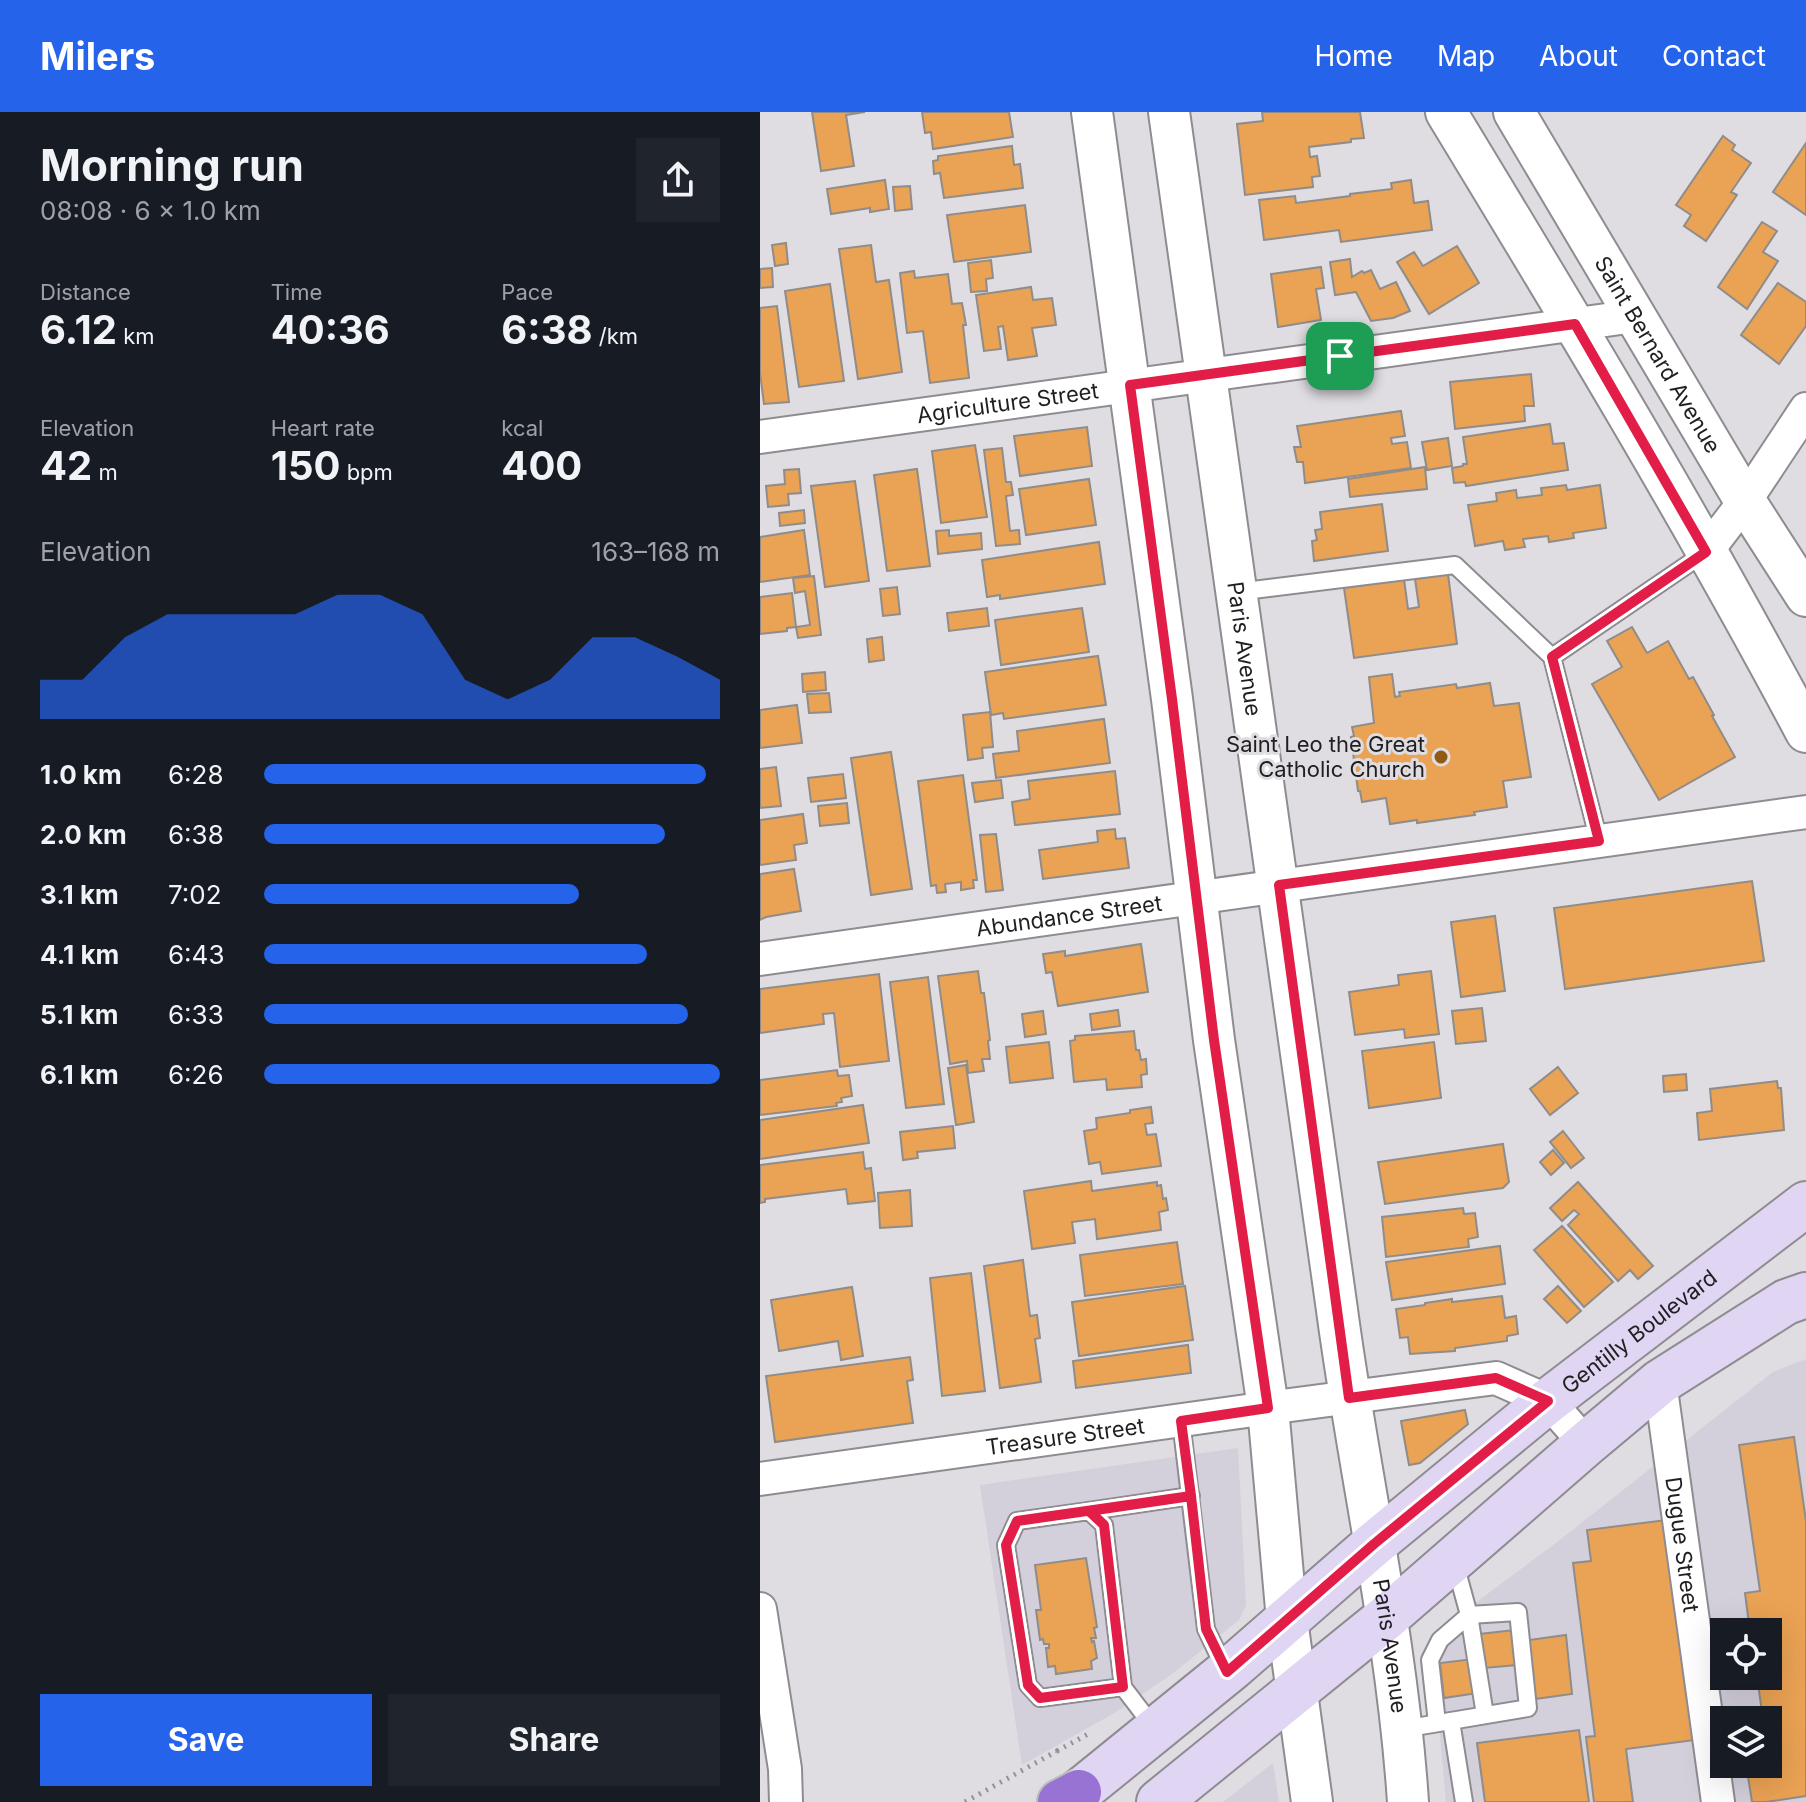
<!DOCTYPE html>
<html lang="en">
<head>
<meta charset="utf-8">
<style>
	:root { --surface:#171b24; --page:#20242c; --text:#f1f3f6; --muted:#9ea1a6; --accent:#2563eb }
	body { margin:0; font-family:Inter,sans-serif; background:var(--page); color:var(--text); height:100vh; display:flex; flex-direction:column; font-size:30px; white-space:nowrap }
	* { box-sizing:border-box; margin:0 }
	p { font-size:26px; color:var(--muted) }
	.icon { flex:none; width:44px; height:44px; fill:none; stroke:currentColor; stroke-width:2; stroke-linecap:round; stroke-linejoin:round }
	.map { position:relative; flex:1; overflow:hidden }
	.side { display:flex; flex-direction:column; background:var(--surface); width:760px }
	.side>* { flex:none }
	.fabs { position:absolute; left:950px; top:1506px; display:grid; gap:16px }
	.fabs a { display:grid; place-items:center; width:72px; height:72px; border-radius:0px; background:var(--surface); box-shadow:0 8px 32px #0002; font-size:40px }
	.pin { position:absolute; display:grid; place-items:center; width:68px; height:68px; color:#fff; margin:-34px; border-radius:16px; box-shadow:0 4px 12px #0006 }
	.round { display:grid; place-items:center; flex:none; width:84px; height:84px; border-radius:0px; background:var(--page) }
	.headline { display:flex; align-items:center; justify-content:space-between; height:136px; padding:0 40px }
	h1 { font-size:44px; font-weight:700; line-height:60px }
	.figures { display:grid; grid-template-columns:repeat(3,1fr); gap:12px; height:136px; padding:8px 40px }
	.figures div { display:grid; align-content:center }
	.figures b { font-size:40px; font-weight:700 }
	.figures small { font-size:22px; font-weight:400 }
	.figures p { font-size:22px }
	.chart { height:224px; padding:16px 40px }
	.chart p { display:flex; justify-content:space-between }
	.chart svg { width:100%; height:144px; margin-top:8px; fill:var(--accent); opacity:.7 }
	.button { display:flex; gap:16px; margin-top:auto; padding:16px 40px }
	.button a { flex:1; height:92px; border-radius:0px; background:var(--accent); color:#fff; font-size:32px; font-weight:700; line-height:92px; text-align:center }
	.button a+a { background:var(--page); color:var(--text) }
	ul { padding:0 40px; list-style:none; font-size:26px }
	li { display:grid; grid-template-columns:128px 96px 1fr; align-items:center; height:60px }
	li i { height:20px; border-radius:10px; background:var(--accent) }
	header { display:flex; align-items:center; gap:48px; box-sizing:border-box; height:112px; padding:0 40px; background:var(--accent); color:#fff }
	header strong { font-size:38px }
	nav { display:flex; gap:44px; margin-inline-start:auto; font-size:28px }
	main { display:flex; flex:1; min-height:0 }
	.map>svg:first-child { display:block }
</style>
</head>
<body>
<header>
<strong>Milers</strong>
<nav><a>Home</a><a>Map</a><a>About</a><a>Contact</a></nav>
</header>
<main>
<section class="side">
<div class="headline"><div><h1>Morning run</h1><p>08:08 · 6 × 1.0 km</p></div><a class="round"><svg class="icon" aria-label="share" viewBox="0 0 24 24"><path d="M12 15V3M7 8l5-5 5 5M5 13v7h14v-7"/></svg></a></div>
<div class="figures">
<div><p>Distance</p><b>6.12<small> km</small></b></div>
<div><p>Time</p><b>40:36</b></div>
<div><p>Pace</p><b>6:38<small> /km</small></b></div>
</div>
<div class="figures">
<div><p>Elevation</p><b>42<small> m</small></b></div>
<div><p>Heart rate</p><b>150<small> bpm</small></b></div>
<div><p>kcal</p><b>400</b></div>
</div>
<div class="chart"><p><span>Elevation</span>163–168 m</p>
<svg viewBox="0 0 160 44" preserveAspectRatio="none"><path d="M0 44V32L10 32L20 19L30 12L40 12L50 12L60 12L70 6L80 6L90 12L100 32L110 38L120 32L130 19L140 19L150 25L160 32V44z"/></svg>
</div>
<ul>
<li><b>1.0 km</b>6:28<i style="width:97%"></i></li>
<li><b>2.0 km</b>6:38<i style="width:88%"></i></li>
<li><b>3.1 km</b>7:02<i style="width:69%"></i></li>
<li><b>4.1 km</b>6:43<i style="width:84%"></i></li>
<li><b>5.1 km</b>6:33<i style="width:93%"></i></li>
<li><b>6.1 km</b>6:26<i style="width:100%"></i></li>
</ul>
<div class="button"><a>Save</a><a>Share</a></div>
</section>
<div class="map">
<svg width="1046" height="1690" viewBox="0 0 1046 1690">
	<rect width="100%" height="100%" fill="#dfdde2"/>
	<g fill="#d3cfdb" fill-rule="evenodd">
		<path d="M1046,1247V1690H686L671,1524L796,1431L1013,1260ZM964,1520H1008V1564H964ZM964,1608H1008V1652H964Z"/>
		<polygon points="478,1336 486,1493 479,1508 412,1562 356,1600 262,1653 220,1373"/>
		<polygon points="513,1651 519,1690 463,1690"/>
	</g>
	<g fill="#eaa254" stroke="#908c89" stroke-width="2">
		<polygon points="52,0 105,0 86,3 94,54 61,59"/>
		<polygon points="162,0 249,0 253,25 173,37 171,20 165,21"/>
		<polygon points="502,0 600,0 604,26 591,27 591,30 549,35 550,45 557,44 560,64 552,65 553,75 485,83 477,12 503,9"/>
		<polygon points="963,24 975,33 972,38 991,51 971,80 977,83 946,129 924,114 931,103 916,93"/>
		<polygon points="1046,31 1046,103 1013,80"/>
		<polygon points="252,34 254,53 260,52 263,76 184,86 180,61 174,62 173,49 178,48 178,44"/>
		<polygon points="125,68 129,97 110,100 110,96 71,102 67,77"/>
		<polygon points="651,68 654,91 668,89 672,118 581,130 579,118 504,128 499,88 535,84 536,91 590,84 590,82 632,77 631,71"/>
		<polygon points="150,74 152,97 135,99 133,75"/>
		<polygon points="265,93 271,140 194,150 187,103"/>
		<polygon points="1002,110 1017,119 1003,140 1018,149 987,197 958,175"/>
		<polygon points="26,131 28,152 15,154 12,133"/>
		<polygon points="111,133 116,170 129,168 142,260 98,267 79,137"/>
		<polygon points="697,134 719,171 669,202 637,150 654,140 663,154"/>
		<polygon points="590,147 592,165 602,159 604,161 611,158 620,177 636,170 650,199 633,206 611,209 596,180 575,183 570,150"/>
		<polygon points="231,148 233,166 226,167 227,179 211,180 208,151"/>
		<polygon points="561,155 564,176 556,177 561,208 518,215 511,162"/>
		<polygon points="12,156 13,175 0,176 0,157"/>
		<polygon points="154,159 155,166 188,162 192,192 202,191 206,213 203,213 209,266 170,271 163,219 147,221 140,161"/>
		<polygon points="1018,171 1046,190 1046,214 1019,252 981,223"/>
		<polygon points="70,172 84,269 39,275 25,179"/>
		<polygon points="271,175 273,188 292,186 296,213 272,216 277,244 248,248 243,214 238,215 241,237 224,239 216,183"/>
		<polygon points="17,194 29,290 4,292 0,261 0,196"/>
		<polygon points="771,262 774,294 764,294 765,309 695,317 690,270"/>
		<polygon points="641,299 645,324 631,326 632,332 647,330 651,356 545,371 543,350 537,350 534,335 541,335 537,314"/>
		<polygon points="790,312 793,332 804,331 808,358 706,374 705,370 694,371 692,356 703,354 703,352 707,352 703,325"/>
		<polygon points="327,315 332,354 260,364 254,324"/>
		<polygon points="688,326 692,354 667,358 662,330"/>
		<polygon points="215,333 227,405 181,411 172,339"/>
		<polygon points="242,336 246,370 251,370 253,383 246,384 250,419 259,418 260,432 236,434 224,338"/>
		<polygon points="665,355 667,377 590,385 588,367"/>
		<polygon points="39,357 41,381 28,382 29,393 8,395 6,374 25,372 24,358"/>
		<polygon points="157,357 170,454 127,459 114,363"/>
		<polygon points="329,367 336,413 266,423 259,377"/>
		<polygon points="95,369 109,469 65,475 51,374"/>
		<polygon points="806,373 807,378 840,373 846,416 813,421 814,426 789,430 788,424 763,427 765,435 745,438 743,429 715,434 708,393 737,389 736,381 756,378 757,386 782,383 781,376"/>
		<polygon points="622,392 628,439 554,449 552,429 557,428 555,418 562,417 560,400"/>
		<polygon points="44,398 45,411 20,414 19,401"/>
		<polygon points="44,418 50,463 0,470 0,425"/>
		<polygon points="189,418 189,424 221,421 222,437 178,442 176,419"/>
		<polygon points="339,430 345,472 240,487 240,483 227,485 222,448"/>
		<polygon points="688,462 697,532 594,546 584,476 644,467 648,497 659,495 655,467"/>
		<polygon points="54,464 61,523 38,526 36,515 50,513 45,479 35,481 33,466"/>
		<polygon points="137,475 140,502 123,504 120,477"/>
		<polygon points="32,481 36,515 27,516 27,519 0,522 0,485"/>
		<polygon points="227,496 229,514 189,519 187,501"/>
		<polygon points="322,496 329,540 241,553 235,508"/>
		<polygon points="872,515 887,541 908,529 929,567 933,565 954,603 952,604 975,645 899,688 832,572 862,555 847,529"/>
		<polygon points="122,525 124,548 109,550 107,527"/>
		<polygon points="338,544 346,593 244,607 243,601 231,603 225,560"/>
		<polygon points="65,560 66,578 43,580 42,562"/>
		<polygon points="632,562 635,585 640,584 639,580 696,572 697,576 730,571 734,594 759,591 771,665 743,669 747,695 714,700 715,703 657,711 657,708 630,712 626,686 602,690 600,679 598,679 591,625 594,624 592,615 614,611 609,565"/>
		<polygon points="69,581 71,600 49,601 47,582"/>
		<polygon points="37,593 42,631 0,636 0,598"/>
		<polygon points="230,600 233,635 222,636 223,646 208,648 203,603"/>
		<polygon points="344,607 350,651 236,666 233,642 259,639 257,619"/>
		<polygon points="131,640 152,777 111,783 91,646"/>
		<polygon points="16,655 21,694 0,696 0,657"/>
		<polygon points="355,659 360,702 255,713 252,690 270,687 268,669"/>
		<polygon points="83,662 86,686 51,690 48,666"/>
		<polygon points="203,663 217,768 213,768 214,776 201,778 201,770 185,772 186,780 177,781 176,773 171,774 158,669"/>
		<polygon points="241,668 243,686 215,690 212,671"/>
		<polygon points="87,691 89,711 60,714 58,694"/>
		<polygon points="43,702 47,731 34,733 36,748 0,753 0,708"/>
		<polygon points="355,717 356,727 365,726 369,756 283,767 279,738 338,730 337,719"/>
		<polygon points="236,722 243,778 226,780 220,723"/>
		<polygon points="34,757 41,799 6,805 0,808 0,762"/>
		<polygon points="992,769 1004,849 805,877 794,796"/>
		<polygon points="735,804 745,879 701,885 691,810"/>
		<polygon points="381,832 388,880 298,894 292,860 286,861 283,842 305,839 305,844"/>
		<polygon points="218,859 221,881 224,881 230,928 228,929 230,947 222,947 224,959 208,961 207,949 190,952 178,864"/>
		<polygon points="671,859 679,922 645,926 644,917 595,923 589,880 639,873 638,863"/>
		<polygon points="119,862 129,949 80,955 74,901 63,902 64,912 0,921 0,877"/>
		<polygon points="168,865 184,992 146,996 130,870"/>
		<polygon points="722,896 726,929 696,932 692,899"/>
		<polygon points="358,898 360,914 332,918 330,902"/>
		<polygon points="283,899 286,922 265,925 262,902"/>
		<polygon points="374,919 376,938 379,938 381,948 386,947 387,962 381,963 382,975 347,978 346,967 314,970 310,929 315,928 315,924"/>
		<polygon points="289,930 293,966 250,971 246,935"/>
		<polygon points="674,930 681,986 609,996 602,939"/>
		<polygon points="206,953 214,1010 196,1013 188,956"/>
		<polygon points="798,955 818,981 790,1003 770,977"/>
		<polygon points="77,958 78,964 89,963 92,984 81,986 82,990 76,991 77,994 0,1003 0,968"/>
		<polygon points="926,962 927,978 904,980 903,964"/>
		<polygon points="1017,969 1018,976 1021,976 1024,1018 939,1028 937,1001 952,999 950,977"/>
		<polygon points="103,993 109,1031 0,1047 0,1008"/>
		<polygon points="391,995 393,1011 385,1012 387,1023 396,1022 401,1054 342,1062 340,1050 329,1052 324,1019 337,1017 336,1006 370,1001 370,998"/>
		<polygon points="193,1014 195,1036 157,1040 158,1046 143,1048 140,1020"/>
		<polygon points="803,1019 824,1046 811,1056 790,1030"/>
		<polygon points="743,1032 749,1070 743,1076 625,1092 618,1050"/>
		<polygon points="793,1038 804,1051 791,1063 780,1050"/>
		<polygon points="103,1040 105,1057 111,1056 115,1089 88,1092 86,1077 5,1087 5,1090 0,1091 0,1053"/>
		<polygon points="331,1069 332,1079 397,1070 397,1074 401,1073 403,1087 406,1086 408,1098 399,1100 401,1118 337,1127 335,1107 312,1110 315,1131 272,1137 264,1079"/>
		<polygon points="818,1070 893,1154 878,1167 870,1158 858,1169 808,1113 819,1102 814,1098 802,1109 790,1096"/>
		<polygon points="150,1078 152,1114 120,1116 118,1081"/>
		<polygon points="703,1096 704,1102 715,1101 718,1125 708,1127 709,1135 626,1145 622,1105"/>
		<polygon points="802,1114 853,1170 824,1195 774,1138"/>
		<polygon points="417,1130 423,1172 325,1184 320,1143"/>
		<polygon points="740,1134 745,1172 632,1188 626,1150"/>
		<polygon points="263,1148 270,1204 277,1203 280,1226 275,1227 281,1270 240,1276 224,1154"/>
		<polygon points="211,1161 225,1279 182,1284 170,1166"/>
		<polygon points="425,1174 433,1228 319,1244 312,1190"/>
		<polygon points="798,1174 821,1199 807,1211 784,1187"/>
		<polygon points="92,1175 103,1244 81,1248 78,1229 19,1239 11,1188"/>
		<polygon points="742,1184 745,1206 756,1204 758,1222 747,1224 747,1229 695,1236 695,1239 650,1242 648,1225 640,1226 636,1197 665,1193 665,1191 692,1187 692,1190"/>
		<polygon points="428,1233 431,1261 316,1276 313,1249"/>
		<polygon points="150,1245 153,1268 147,1269 153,1311 15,1330 6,1264"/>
		<polygon points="705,1298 708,1312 660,1351 649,1353 641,1309"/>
		<polygon points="1034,1325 1046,1409 1046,1684 1006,1690 992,1690 986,1652 1008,1652 1008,1608 1003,1608 997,1564 1008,1564 1008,1520 990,1520 985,1481 1000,1479 979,1333"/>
		<polygon points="914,1407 935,1628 866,1637 873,1690 834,1690 826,1625 835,1624 813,1451 831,1449 827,1418"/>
		<polygon points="326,1446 337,1515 334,1516 336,1526 331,1526 332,1530 334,1529 337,1546 331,1549 332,1557 296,1562 295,1554 288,1555 286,1536 289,1536 289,1532 284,1532 283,1527 280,1528 276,1498 281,1498 275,1453"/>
		<polygon points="754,1518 757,1553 724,1556 720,1522"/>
		<polygon points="806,1523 812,1582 775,1587 769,1528"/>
		<polygon points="713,1547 718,1581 684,1586 680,1551"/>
		<polygon points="819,1618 829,1690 725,1690 717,1631"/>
	</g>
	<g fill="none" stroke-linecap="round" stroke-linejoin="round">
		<g stroke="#8e8c91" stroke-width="20">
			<g id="service">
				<polyline points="477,480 695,453 792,545"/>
				<polyline points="839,729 792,545 946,440"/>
				<polyline points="421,1309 446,1517 466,1559"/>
				<polyline points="329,1399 431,1384"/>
				<polyline points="709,1503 725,1603"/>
				<polyline points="363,1575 280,1586 268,1573 246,1433 257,1409 329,1399 344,1413 363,1575 395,1617"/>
				<polyline points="691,1609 704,1690"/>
				<polyline points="677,1611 670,1548 680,1528 709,1503"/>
				<polyline points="643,1617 768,1596 758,1500 709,1503 695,1452"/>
			</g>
		</g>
		<g stroke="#8e8c91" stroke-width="36">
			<g id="minor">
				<path id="s1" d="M0,325L875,204"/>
				<polyline points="946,440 985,389 1046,297"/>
				<path id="s2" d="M0,847L1046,700"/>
				<path id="s3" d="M900,1270L958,1690"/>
				<path id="s4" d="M0,1367L508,1296L736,1266L788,1289L826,1332"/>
				<polyline points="0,1497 25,1657 26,1690"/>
			</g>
		</g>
		<g stroke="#8e8c91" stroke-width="44">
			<g id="tertiary">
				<polyline points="332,0 412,587 454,928 508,1296 527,1508 552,1690"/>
				<path id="s5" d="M409,0C465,399 522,798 577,1198C599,1362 637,1524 648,1690"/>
				<path d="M686,0C810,204 934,409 1046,620"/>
				<path id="s6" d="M754,0L985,389L1046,484"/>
			</g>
		</g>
		<g stroke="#8e8c91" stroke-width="48">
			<g id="secondary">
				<path id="s7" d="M311,1690L319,1680L473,1555L614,1432L788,1289L1046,1092"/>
				<polyline points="399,1690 627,1505 826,1332 900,1270 1026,1190 1046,1183"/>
			</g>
		</g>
		<g stroke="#bcbcbc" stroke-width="48">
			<polyline id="motorway" points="300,1690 319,1680"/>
		</g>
		<g stroke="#939296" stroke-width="5" stroke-dasharray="2 6" stroke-linecap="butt">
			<polyline points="297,1639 328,1622"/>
			<polyline points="205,1690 297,1639 298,1641"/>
		</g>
		<use href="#service" stroke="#fff" stroke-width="16"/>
		<use href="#minor" stroke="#fff" stroke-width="32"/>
		<use href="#tertiary" stroke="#fff" stroke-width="40"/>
		<use href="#secondary" stroke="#e0d5f2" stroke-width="44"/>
		<use href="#motorway" stroke="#9873d3" stroke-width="44"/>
	</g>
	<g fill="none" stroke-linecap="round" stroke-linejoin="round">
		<g stroke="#fff" stroke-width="16">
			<polyline id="route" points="580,244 370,273 412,587 454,928 508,1296 421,1309 431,1384 329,1399 344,1413 363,1575 280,1586 268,1573 246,1433 257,1409 431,1384 446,1517 467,1560 614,1432 788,1289 736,1266 589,1286 519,773 839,729 792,545 946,440 815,212 580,244"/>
		</g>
		<use href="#route" stroke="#e11d48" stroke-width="10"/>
	</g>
	<circle fill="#925b14" stroke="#dfdde2" stroke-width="3" cx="681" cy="645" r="8"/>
	<g text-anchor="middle" stroke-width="6" stroke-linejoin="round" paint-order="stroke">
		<g font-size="22" fill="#1f1e20" stroke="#dfdde2">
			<text dy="8" stroke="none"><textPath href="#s6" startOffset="282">Saint Bernard Avenue</textPath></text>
			<text dy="8" stroke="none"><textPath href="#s1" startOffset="250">Agriculture Street</textPath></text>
			<text dy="8" stroke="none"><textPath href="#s5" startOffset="542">Paris Avenue</textPath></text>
			<text dy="8" stroke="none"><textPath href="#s2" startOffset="312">Abundance Street</textPath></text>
			<text dy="8" stroke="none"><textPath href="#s7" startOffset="738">Gentilly Boulevard</textPath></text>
			<text dy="8" stroke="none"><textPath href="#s4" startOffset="308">Treasure Street</textPath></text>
			<text dy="8" stroke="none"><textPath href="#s3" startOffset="164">Dugue Street</textPath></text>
			<text dy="8" stroke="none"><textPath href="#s5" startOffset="1550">Paris Avenue</textPath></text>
		</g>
		<g font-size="22" fill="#1f1e20" stroke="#dfdde2" text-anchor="end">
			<text x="665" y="640">Saint Leo the Great<tspan x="665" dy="25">Catholic Church</tspan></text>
		</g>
	</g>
</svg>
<div class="fabs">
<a><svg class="icon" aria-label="locate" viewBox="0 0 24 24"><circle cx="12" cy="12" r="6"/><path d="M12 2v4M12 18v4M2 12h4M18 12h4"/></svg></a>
<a><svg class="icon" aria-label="layers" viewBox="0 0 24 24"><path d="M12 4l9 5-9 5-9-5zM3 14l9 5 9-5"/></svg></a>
</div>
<div class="pin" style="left:580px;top:244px;background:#1e9e55"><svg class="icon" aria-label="arrive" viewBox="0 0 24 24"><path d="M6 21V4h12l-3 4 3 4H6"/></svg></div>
</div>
</main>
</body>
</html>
